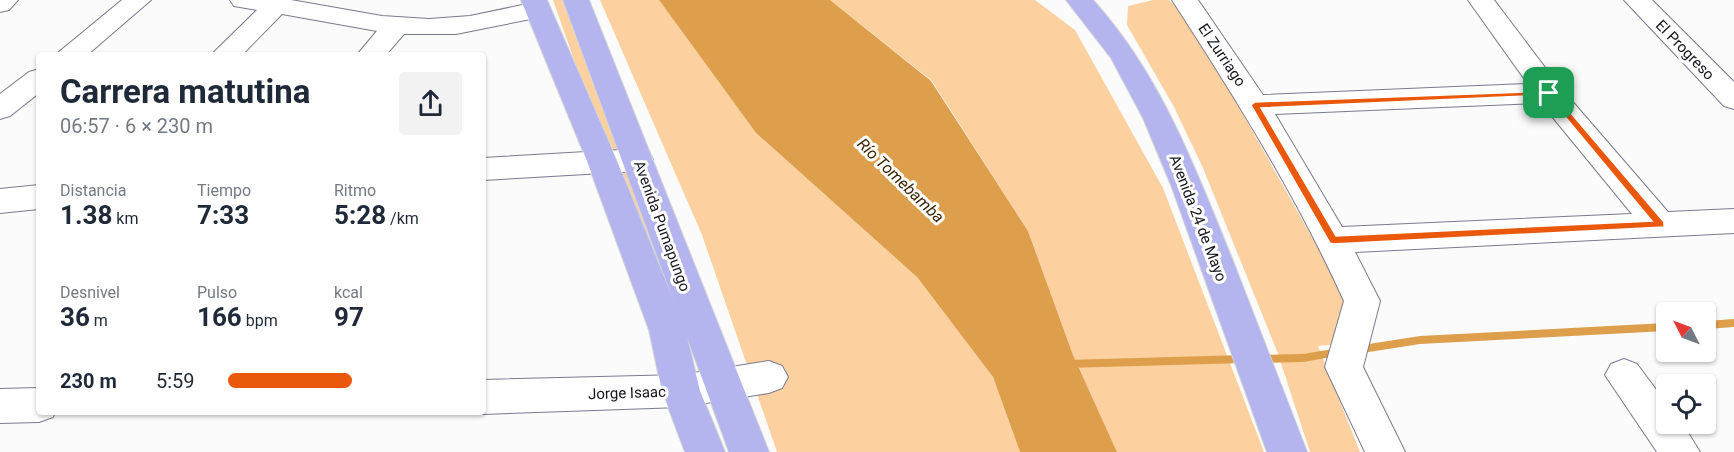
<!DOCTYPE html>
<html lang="es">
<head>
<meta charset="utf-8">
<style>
	:root { --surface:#fff; --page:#f2f2f3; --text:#1f2937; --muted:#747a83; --accent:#ea580c }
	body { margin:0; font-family:Roboto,sans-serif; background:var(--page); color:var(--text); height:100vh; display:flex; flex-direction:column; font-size:22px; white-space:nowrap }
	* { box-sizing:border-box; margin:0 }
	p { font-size:20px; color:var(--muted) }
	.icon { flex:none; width:33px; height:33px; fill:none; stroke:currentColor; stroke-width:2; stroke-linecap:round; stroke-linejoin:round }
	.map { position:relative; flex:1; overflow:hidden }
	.drawer { position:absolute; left:36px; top:52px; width:450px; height:363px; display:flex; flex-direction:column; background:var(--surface); border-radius:6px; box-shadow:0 2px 4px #0004 }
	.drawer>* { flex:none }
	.needle { width:39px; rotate:312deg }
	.controls { position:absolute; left:1656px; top:302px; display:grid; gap:12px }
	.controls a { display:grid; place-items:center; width:60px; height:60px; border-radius:6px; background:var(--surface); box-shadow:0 2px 4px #0004; font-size:30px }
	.pin { position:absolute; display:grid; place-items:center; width:51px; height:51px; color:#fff; margin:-26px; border-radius:12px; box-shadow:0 3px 9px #0006 }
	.round { display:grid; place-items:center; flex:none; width:63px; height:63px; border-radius:6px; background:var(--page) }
	.head { display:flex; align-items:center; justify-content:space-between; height:102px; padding:0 24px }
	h1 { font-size:33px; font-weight:700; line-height:45px }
	.figures { display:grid; grid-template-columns:repeat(3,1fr); gap:9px; height:102px; padding:6px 24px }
	.figures div { display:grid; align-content:center }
	.figures b { font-size:26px; font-weight:700 }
	.figures small { font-size:16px; font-weight:400 }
	.figures p { font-size:16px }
	ul { padding:0 24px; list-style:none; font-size:20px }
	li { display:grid; grid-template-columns:96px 72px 1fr; align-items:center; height:45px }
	li i { height:15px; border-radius:8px; background:var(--accent) }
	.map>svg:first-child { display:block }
</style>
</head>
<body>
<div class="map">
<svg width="1734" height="452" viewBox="0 0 1734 452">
	<rect width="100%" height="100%" fill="#fbfbfb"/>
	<g fill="#fcd19f">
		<polygon points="553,0 564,0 620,158 692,343 676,349"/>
		<polygon points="600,0 659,0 756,133 917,277 993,377 1020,452 777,452 702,235"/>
		<polygon points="830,0 1035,0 1075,30 1163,188 1264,452 1117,452 1073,355 1028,231 932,81"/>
		<polygon points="1153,0 1169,0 1183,13 1240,109 1370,341 1318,346 1360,452 1310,452 1277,351 1203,168 1174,107 1127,25 1128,6"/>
	</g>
	<polygon fill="#dd9f4b" points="659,0 830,0 931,81 1028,231 1073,355 1117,452 1020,452 993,377 917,277 756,133"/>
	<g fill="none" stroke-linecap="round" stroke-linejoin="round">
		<g fill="#dd9f4b" fill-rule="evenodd">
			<polygon points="1734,319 1734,327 1706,329 1706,321"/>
			<polygon points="1666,323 1666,331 1420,344 1356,354 1352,353 1351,350 1352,347 1356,346 1420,336"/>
			<polygon points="1339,348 1343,349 1344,352 1343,355 1303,362 1261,363 1257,362 1256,359 1257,356 1261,355 1303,354"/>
			<polygon points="1244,355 1248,356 1249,359 1248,362 1244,363 1066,368 1062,367 1061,364 1062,361 1066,360"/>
		</g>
		<g stroke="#797b8f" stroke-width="2">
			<g id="minor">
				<polygon points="0,0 18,0 9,10 0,12"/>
				<polygon points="122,0 151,0 86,56 54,56"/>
				<polygon points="230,0 291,0 382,16 429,19 470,16 537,2 546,4 550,10 546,16 456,34 404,34 385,56 356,56 377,31 282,14 241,56 210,56 257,10 234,6"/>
				<path d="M1172,0H1198L1263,95L1528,84L1468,0H1494L1559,86L1668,212L1734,209V233L1355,252L1380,301L1363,367L1405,452H1365L1325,367L1344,301C1296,195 1235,97 1172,0ZM1541,103L1632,214L1342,227L1275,114Z"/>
				<polygon points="1624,0 1652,0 1734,82 1734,109 1724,106"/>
				<polygon points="39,69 39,93 10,116 0,119 0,94 29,72"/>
				<polygon points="638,149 649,152 653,160 649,168 638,171 483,180 483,158"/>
				<polygon points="39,185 39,209 0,213 0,189"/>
				<polygon points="1624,359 1637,364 1666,403 1666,423 1682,423 1700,452 1657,452 1605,375 1611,364"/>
				<polygon points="769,361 782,366 788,377 782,388 769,393 681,407 483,414 480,412 483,412 483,380 681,375"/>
				<polygon points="39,388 39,412 55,412 53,417 39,422 0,423 0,389"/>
			</g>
		</g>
		<g stroke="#d5d5d6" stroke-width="2">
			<g id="major">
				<polygon points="521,0 547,0 617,161 674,302 563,0 589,0 769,452 729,452 687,337 700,391 725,452 685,452 662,391 649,330 587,161"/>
				<path d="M1066,0H1093C1160,74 1194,165 1231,256C1256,321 1282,386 1307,452H1267L1171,185L1143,118L1111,58Z"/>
			</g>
		</g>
		<use href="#minor" fill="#fff" fill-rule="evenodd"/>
		<use href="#major" fill="#b4b5ee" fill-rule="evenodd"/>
	</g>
	<path fill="#ea580c" stroke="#fff" stroke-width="1.5" fill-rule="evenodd" d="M1552,91L1664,222V227L1333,244L1330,243L1251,105L1255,102ZM1547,95L1652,221L1336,236L1261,108Z"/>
	<g text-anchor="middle" stroke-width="6" stroke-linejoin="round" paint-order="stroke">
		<g font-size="15" fill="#14151c" stroke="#fff">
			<text transform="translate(1685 50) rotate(46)" y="5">El Progreso</text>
			<text transform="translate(1222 55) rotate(56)" y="5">El Zurriago</text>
			<text transform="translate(1198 218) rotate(69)" y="5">Avenida 24 de Mayo</text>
			<text transform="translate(662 226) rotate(70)" y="5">Avenida Pumapungo</text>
			<text transform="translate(627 393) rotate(-2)" y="5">Jorge Isaac</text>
		</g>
		<g font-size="16" font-style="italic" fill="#3c2300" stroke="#fff">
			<text transform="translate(901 180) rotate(44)" y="6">Río Tomebamba</text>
		</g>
	</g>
</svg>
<div class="controls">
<a><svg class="needle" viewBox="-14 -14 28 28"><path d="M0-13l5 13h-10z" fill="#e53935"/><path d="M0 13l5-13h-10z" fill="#747a83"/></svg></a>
<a><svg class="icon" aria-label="locate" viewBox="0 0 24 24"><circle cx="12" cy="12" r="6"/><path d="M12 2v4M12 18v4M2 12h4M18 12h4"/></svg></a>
</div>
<div class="pin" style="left:1549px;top:93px;background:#1e9e55"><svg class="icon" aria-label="arrive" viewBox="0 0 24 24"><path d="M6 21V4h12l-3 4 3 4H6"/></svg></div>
<section class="drawer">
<div class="head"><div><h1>Carrera matutina</h1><p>06:57 · 6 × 230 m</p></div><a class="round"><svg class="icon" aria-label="share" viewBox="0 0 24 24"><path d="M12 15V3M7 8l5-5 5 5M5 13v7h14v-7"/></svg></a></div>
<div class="figures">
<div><p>Distancia</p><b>1.38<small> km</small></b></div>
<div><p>Tiempo</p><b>7:33</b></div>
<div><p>Ritmo</p><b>5:28<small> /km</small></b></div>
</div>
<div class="figures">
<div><p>Desnivel</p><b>36<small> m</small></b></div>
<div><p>Pulso</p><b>166<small> bpm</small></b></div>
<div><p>kcal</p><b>97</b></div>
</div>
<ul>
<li><b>230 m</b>5:59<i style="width:53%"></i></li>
</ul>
</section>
</div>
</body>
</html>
